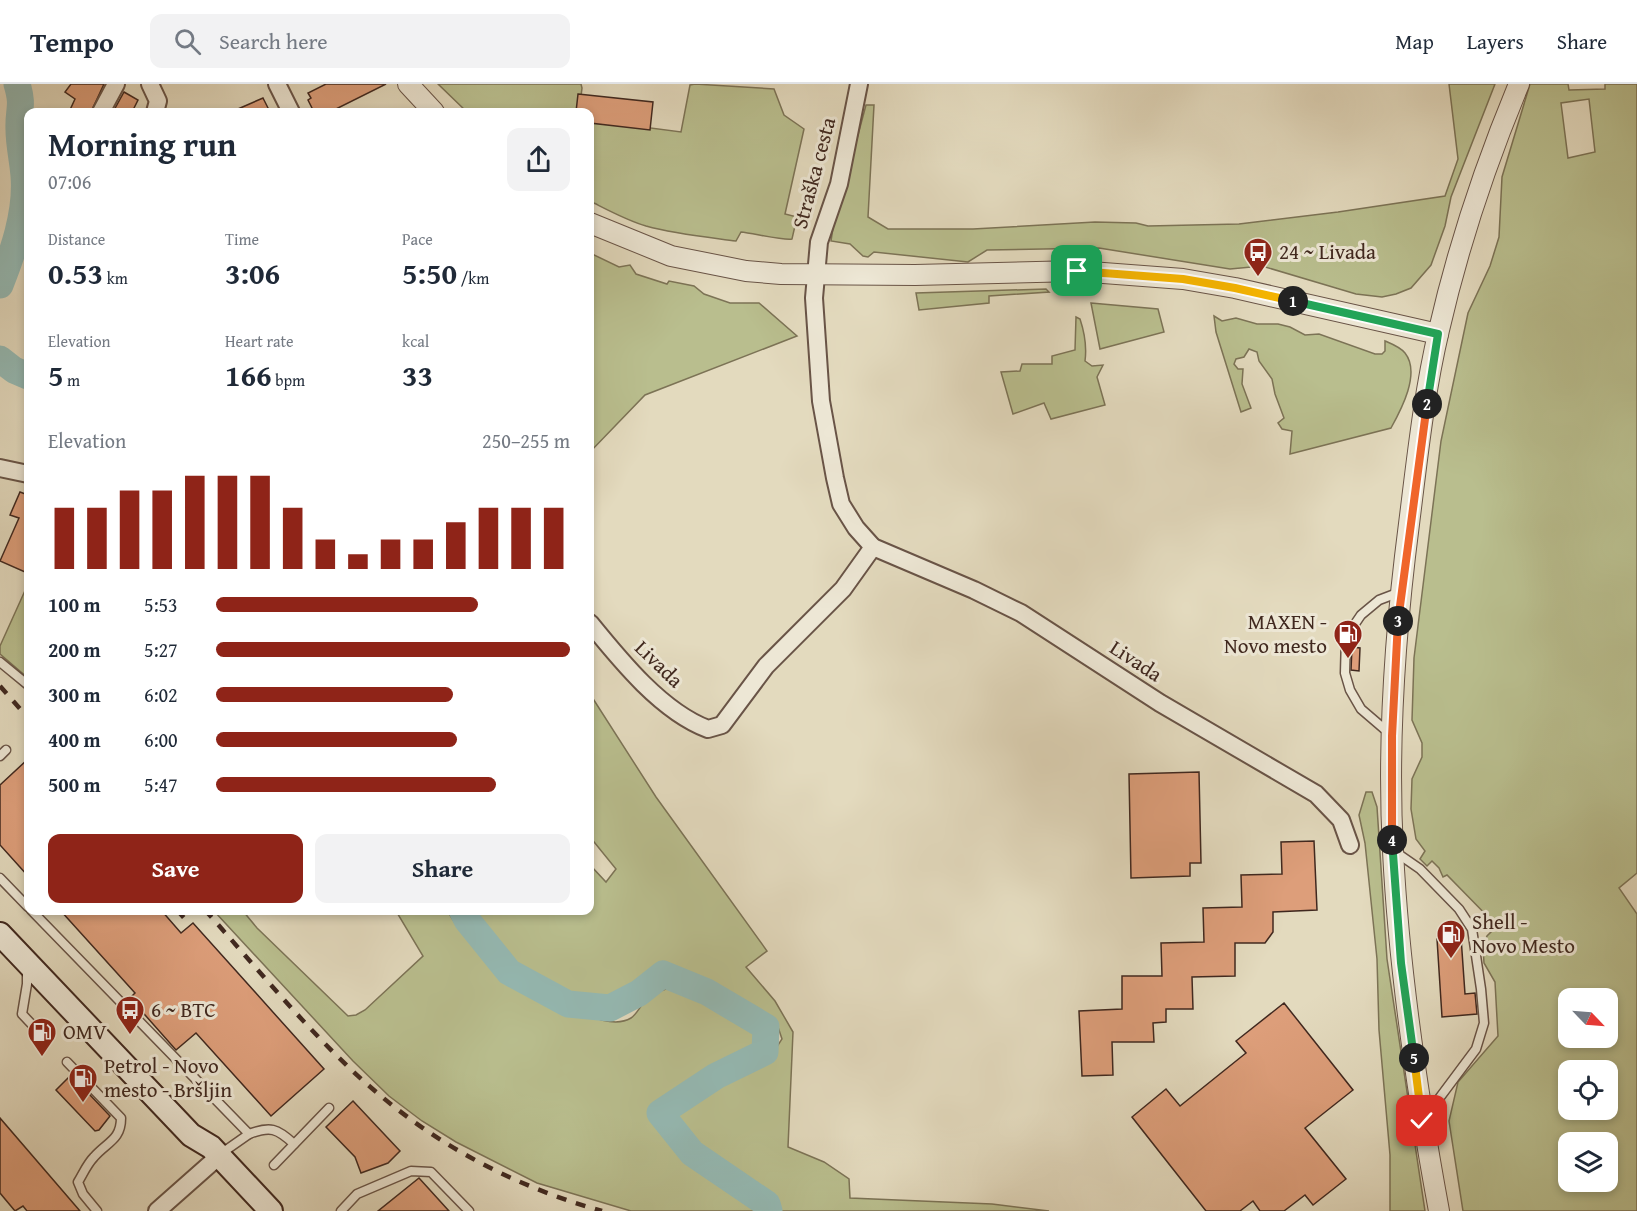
<!DOCTYPE html>
<html lang="en">
<head>
<meta charset="utf-8">
<style>
	:root { --surface:#fff; --page:#f2f2f3; --text:#1f2937; --muted:#747a83; --line:#e0e1e3; --accent:#8f2418 }
	body { margin:0; font-family:"Gentium Book Plus",serif; background:var(--page); color:var(--text); height:100vh; display:flex; flex-direction:column; font-size:22px; white-space:nowrap }
	* { box-sizing:border-box; margin:0 }
	p { font-size:20px; color:var(--muted) }
	.icon { flex:none; width:33px; height:33px; fill:none; stroke:currentColor; stroke-width:2; stroke-linecap:round; stroke-linejoin:round }
	.map { position:relative; flex:1; overflow:hidden }
	.drawer { position:absolute; left:24px; top:24px; width:570px; height:807px; display:flex; flex-direction:column; background:var(--surface); border-radius:12px; box-shadow:0 3px 9px #0003 }
	.drawer>* { flex:none }
	.needle { width:39px; rotate:115deg }
	.buttons { position:absolute; left:1558px; top:904px; display:grid; gap:12px }
	.buttons a { display:grid; place-items:center; width:60px; height:60px; border-radius:12px; background:var(--surface); box-shadow:0 3px 9px #0003; font-size:30px }
	.pin { position:absolute; display:grid; place-items:center; width:51px; height:51px; color:#fff; margin:-26px; border-radius:12px; box-shadow:0 3px 9px #0006 }
	.km { position:absolute; width:30px; height:30px; margin:-15px; border-radius:50%; background:#222; color:#fff; font-size:16px; line-height:30px; text-align:center }
	.round { display:grid; place-items:center; flex:none; width:63px; height:63px; border-radius:12px; background:var(--page) }
	.overview { display:flex; align-items:center; justify-content:space-between; height:102px; padding:0 24px }
	h1 { font-size:33px; font-weight:700; line-height:45px }
	.metrics { display:grid; grid-template-columns:repeat(3,1fr); gap:9px; height:102px; padding:6px 24px }
	.metrics div { display:grid; align-content:center }
	.metrics b { font-size:30px; font-weight:700 }
	.metrics small { font-size:16px; font-weight:400 }
	.metrics p { font-size:16px }
	.chart { height:168px; padding:12px 24px }
	.chart p { display:flex; justify-content:space-between }
	.chart svg { width:100%; height:108px; margin-top:6px; stroke:var(--accent); stroke-width:6 }
	.action { display:flex; gap:12px; margin-top:auto; padding:12px 24px }
	.action a { flex:1; height:69px; border-radius:12px; background:var(--accent); color:#fff; font-size:24px; font-weight:700; line-height:69px; text-align:center }
	.action a+a { background:var(--page); color:var(--text) }
	ul { padding:0 24px; list-style:none; font-size:20px }
	li { display:grid; grid-template-columns:96px 72px 1fr; align-items:center; height:45px }
	li i { height:15px; border-radius:8px; background:var(--accent) }
	header { display:flex; align-items:center; gap:36px; box-sizing:border-box; height:84px; padding:0 30px; background:var(--surface); border-bottom:2px solid var(--line) }
	header strong { font-size:28px }
	nav { display:flex; gap:33px; margin-inline-start:auto; font-size:21px }
	.search { width:420px; height:54px; background:var(--page); display:flex; align-items:center; gap:15px; box-sizing:border-box; padding:0 21px; border-radius:12px; color:var(--muted); font-size:22px }
	.map>svg:first-child { display:block }
</style>
</head>
<body>
<header>
<strong>Tempo</strong>
<div class="search"><svg class="icon" aria-label="search" viewBox="0 0 24 24"><circle cx="10" cy="10" r="6"/><path d="M15 15l6 6"/></svg>Search here</div>
<nav><a>Map</a><a>Layers</a><a>Share</a></nav>
</header>
<div class="map">
<svg width="1637" height="1127" viewBox="0 0 1637 1127">
	<rect width="100%" height="100%" fill="#e3dabe"/>
	<filter id="stains"><feTurbulence type="fractalNoise" baseFrequency=".00333" numOctaves="4"/><feColorMatrix values="0 0 0 0 .2 0 0 0 0 .09 0 0 0 0 .02 0 0 0 .5 -.17"/></filter>
	<radialGradient id="worn" r=".72"><stop offset=".6" stop-color="#630" stop-opacity="0"/><stop offset="1" stop-color="#630" stop-opacity=".3"/></radialGradient>
	<g fill="#b9be8e" stroke="#7c7356" stroke-width="1.5" fill-rule="evenodd">
		<polygon points="438,0 581,0 582,4 579,28 467,28"/>
		<path d="M695,0L774,5L784,31L804,45L785,130L797,133L792,155C785,157 752,149 741,148L736,157C706,153 675,150 646,142C626,136 608,126 590,117V36L681,48L690,1Z"/>
		<polygon points="1449,0 1495,0 1451,113 1445,142 1431,181 1411,204 1396,210 1382,213 1356,210 1262,182 1230,185 1099,164 987,166 968,178 874,168 868,173 863,172 850,160 831,157 833,144 866,21 874,21 868,133 888,145 973,145 1095,138 1136,139 1148,142 1239,140 1338,128 1445,112 1458,75"/>
		<path d="M1530,0H1568L1569,6L1605,5V0H1637V789L1619,804L1637,830V1127H1463L1449,1037L1458,998L1498,952L1495,898L1484,879L1483,863L1487,852L1497,842L1447,791L1443,793L1439,784L1432,777L1427,782L1420,775L1425,767L1416,755L1411,725L1412,695L1422,673V659L1412,636L1414,574L1441,357L1468,229L1490,182L1499,153L1502,93ZM1589,15L1595,68L1568,74L1561,19ZM1569,915H1608V954H1569ZM1569,987H1608V1026H1569ZM1569,1059H1608V1098H1569Z"/>
		<polygon points="590,169 619,183 630,181 636,190 667,200 669,197 694,202 704,210 730,219 759,219 797,252 645,311 590,368"/>
		<polygon points="1046,205 1049,208 989,212 989,219 919,226 916,209"/>
		<polygon points="1091,219 1158,225 1164,248 1100,265"/>
		<path d="M1214,232L1222,237L1236,234L1257,240H1278L1290,243L1305,251L1319,250L1375,270H1382L1385,267V257C1392,260 1400,263 1405,269C1421,289 1401,326 1391,344L1290,370L1292,347L1282,345L1278,339L1284,334L1275,310L1272,295L1259,277L1257,268L1249,265L1244,273L1236,275L1234,280L1238,285H1243L1242,300L1251,324L1241,328L1216,248Z"/>
		<path d="M1076,233L1080,235C1085,250 1087,262 1085,277L1092,282L1103,281L1097,293L1105,321L1051,335L1044,319L1013,330L1001,288L1020,287L1022,280H1052V272L1075,266Z"/>
		<polygon points="28,500 28,594 0,570 0,562"/>
		<path d="M590,610L656,713L767,867L746,883L775,917L793,948L788,1063L824,1078L849,1095L850,1114L992,1120L1049,1127H631L537,1099L456,1058L422,1037L389,1012L353,977L214,827H243L257,844L348,932L356,931L365,926L423,872L396,827H456L450,831C483,884 528,912 587,931C599,936 618,942 631,934C636,931 639,924 643,920C655,907 669,901 687,903L762,951L763,956L757,964L708,991L711,1000L769,975L782,955L778,943L695,892L679,888L658,889L638,909L621,922C585,919 541,902 513,879C493,863 478,843 459,827L590,826V781L606,798L616,785L590,753Z"/>
		<polygon points="1366,708 1372,708 1377,723 1387,875 1425,1127 1390,1127 1390,1071 1379,946 1377,875 1365,759 1359,731"/>
	</g>
	<g fill="none" stroke-linecap="round" stroke-linejoin="round">
		<g stroke="#95bab4" stroke-width="27">
			<path d="M0,201C13,168 27,129 24,92C23,77 19,61 19,46C18,25 24,23 17,0"/>
			<polyline points="0,275 14,286 28,292"/>
			<polyline points="462,826 467,836 509,888 568,920 610,924 639,909 663,890 707,908 766,943 765,968 716,992 660,1029 692,1069 767,1120 769,1127"/>
		</g>
	</g>
	<g fill="#dd9e7a" stroke="#40281f" stroke-width="1.5">
		<polygon points="71,0 104,0 91,28 69,28 75,15 65,8"/>
		<polygon points="326,0 386,0 330,28 314,28 308,16 311,14 308,9"/>
		<polygon points="124,8 138,16 132,28 113,28"/>
		<polygon points="578,10 653,18 650,46 590,39 590,28 576,28"/>
		<polygon points="263,14 270,28 231,28"/>
		<polygon points="20,408 28,411 28,455 25,464 28,466 28,479 25,488 0,477 19,434 10,431"/>
		<polygon points="1352,563 1360,564 1359,587 1351,586"/>
		<polygon points="28,675 28,792 0,761 0,701"/>
		<polygon points="1199,688 1201,779 1190,779 1190,792 1131,794 1129,690"/>
		<polygon points="1314,757 1317,826 1273,828 1273,848 1265,859 1235,859 1235,892 1192,893 1193,925 1166,925 1166,938 1153,939 1154,958 1112,958 1113,991 1082,992 1079,927 1122,925 1122,892 1162,892 1161,859 1204,858 1203,824 1242,823 1241,791 1282,790 1281,758"/>
		<polygon points="60,826 161,826 181,849 193,839 324,985 271,1032 196,949 176,966 130,914 135,909"/>
		<polygon points="1461,853 1465,910 1475,909 1477,930 1442,933 1437,855"/>
		<polygon points="1284,919 1353,1006 1305,1044 1346,1095 1313,1121 1305,1111 1284,1127 1260,1127 1253,1117 1240,1127 1206,1127 1132,1033 1166,1005 1180,1022 1246,969 1236,957"/>
		<polygon points="71,991 110,1032 99,1046 95,1047 56,1006"/>
		<polygon points="353,1017 400,1067 388,1079 361,1089 355,1073 326,1043"/>
		<polygon points="0,1034 80,1127 27,1127 23,1122 15,1127 0,1109"/>
		<polygon points="419,1094 449,1127 378,1127"/>
	</g>
	<g fill="none" stroke-linecap="round" stroke-linejoin="round">
		<g stroke="#695447" stroke-width="11">
			<g id="service">
				<polyline points="0,578 28,601"/>
				<polyline points="1389,649 1361,625 1350,606 1345,589 1346,553 1361,531 1379,516 1400,508"/>
				<polyline points="0,672 6,666"/>
				<polyline points="1394,767 1420,785 1459,825 1472,845 1481,905 1484,939 1476,965 1426,1032"/>
				<polyline points="0,794 28,823"/>
				<polyline points="31,826 249,1050 219,1071"/>
				<polyline points="27,886 27,900 22,930 39,948"/>
				<path d="M67,978L121,1034C121,1056 107,1058 94,1073C87,1080 83,1090 78,1098L83,1110L97,1127"/>
				<path d="M249,1050C270,1042 277,1044 294,1060"/>
				<polyline points="274,1081 329,1024"/>
				<polyline points="341,1127 357,1110 411,1087 431,1088 469,1127"/>
			</g>
		</g>
		<g stroke="#695447" stroke-width="20">
			<g id="minor">
				<polyline points="150,0 158,17 155,28"/>
				<polyline points="277,0 291,28"/>
				<polyline points="859,0 839,100 819,158 814,214 821,317 835,394 841,420 856,444 873,463 974,506 1021,529 1160,619 1316,710 1341,736 1350,761"/>
				<polyline points="101,28 116,0"/>
				<polyline points="0,384 28,390"/>
				<path d="M590,539C620,576 662,628 708,645L722,641L766,582L843,505L873,463"/>
				<polyline points="157,1127 218,1073"/>
			</g>
		</g>
		<g stroke="#695447" stroke-width="22">
			<g id="tertiary">
				<polyline points="408,0 434,28"/>
				<polyline points="590,139 671,172 746,187 781,190 915,191 1077,187 1183,195 1235,204 1438,250"/>
				<path d="M1439,1127C1417,1008 1399,888 1393,767C1387,658 1395,548 1409,440C1417,376 1424,309 1439,246C1458,163 1486,79 1519,0"/>
			</g>
		</g>
		<g stroke="#40281f" stroke-width="26">
			<polyline id="secondary" points="0,850 191,1051 211,1063 271,1127"/>
		</g>
		<use href="#service" stroke="#ede7d5" stroke-width="8"/>
		<use href="#minor" stroke="#ede7d5" stroke-width="16"/>
		<use href="#tertiary" stroke="#ede7d5" stroke-width="20"/>
		<use href="#secondary" stroke="#ede7d5" stroke-width="22"/>
		<g stroke="#40281f" stroke-width="4.5" stroke-dasharray="10 10" stroke-linecap="butt">
			<polyline points="0,602 28,634"/>
			<polyline points="177,826 186,836"/>
			<path d="M205,826C260,887 318,960 381,1012C445,1066 520,1104 602,1127"/>
		</g>
	</g>
	<g fill="none" stroke-linecap="round" stroke-linejoin="round">
		<g stroke="#fff" stroke-width="12">
			<polyline id="split-1" points="1077,187 1183,195 1235,204 1293,217"/>
		</g>
		<g stroke="#fff" stroke-width="12">
			<polyline id="split-2" points="1293,217 1438,250 1427,320"/>
		</g>
		<g stroke="#fff" stroke-width="12">
			<polyline id="split-3" points="1398,537 1427,320"/>
		</g>
		<g stroke="#fff" stroke-width="12">
			<polyline id="split-4" points="1392,756 1392,652 1398,537"/>
		</g>
		<g stroke="#fff" stroke-width="12">
			<polyline id="split-5" points="1392,756 1401,879 1414,974"/>
		</g>
		<g stroke="#fff" stroke-width="12">
			<polyline id="split-6" points="1414,974 1422,1037"/>
		</g>
		<use href="#split-1" stroke="#f5b400" stroke-width="8"/>
		<use href="#split-2" stroke="#22a559" stroke-width="8"/>
		<use href="#split-3" stroke="#f0652b" stroke-width="8"/>
		<use href="#split-4" stroke="#f0652b" stroke-width="8"/>
		<use href="#split-5" stroke="#22a559" stroke-width="8"/>
		<use href="#split-6" stroke="#f5b400" stroke-width="8"/>
	</g>
	<defs>
		<g id="bus-pin" transform="scale(1.5)"><path d="M0 17L-7.5 6A9.5 9.5 0 1 1 7.5 6Z" fill="#8f2418" stroke="#ede7d5"/><path d="M-5-6H5V4H4V6H2V4H-2V6H-4V4H-5ZM-3.5-4V0h7V-4ZM-3.5 1.2v1.5H-2V1.2ZM2 1.2v1.5H3.5V1.2Z" fill="#fff"/></g>
		<g id="fuel-pin" transform="scale(1.5)"><path d="M0 17L-7.5 6A9.5 9.5 0 1 1 7.5 6Z" fill="#8f2418" stroke="#ede7d5"/><path d="M-5.5-6h7V0h2V4h1.3V-2.5L3-4.5l.8-.8L6-3V5H2.5V1h-1V6h-7ZM-4.2-4.7v3.2H.2V-4.7Z" fill="#fff"/></g>
	</defs>
	<g fill-rule="evenodd">
		<use href="#bus-pin" x="1258" y="168"/>
		<use href="#fuel-pin" x="1348" y="550"/>
		<use href="#fuel-pin" x="1451" y="850"/>
		<use href="#bus-pin" x="130" y="926"/>
		<use href="#fuel-pin" x="42" y="948"/>
		<use href="#fuel-pin" x="83" y="994"/>
	</g>
	<g text-anchor="middle" stroke-width="6" stroke-linejoin="round" paint-order="stroke">
		<g font-size="21" fill="#40281f" stroke="#ede7d5">
			<text transform="translate(814 89) rotate(-75)" y="7">Straška cesta</text>
			<text transform="translate(1136 577) rotate(33)" y="7">Livada</text>
			<text transform="translate(659 580) rotate(44)" y="7">Livada</text>
		</g>
		<g font-size="21" fill="#40281f" stroke="#ede7d5" text-anchor="start">
			<text x="1279" y="175">24 ~ Livada</text>
			<text x="1327" y="545" text-anchor="end">MAXEN -<tspan x="1327" dy="24">Novo mesto</tspan></text>
			<text x="1472" y="845">Shell -<tspan x="1472" dy="24">Novo Mesto</tspan></text>
			<text x="151" y="933">6 ~ BTC</text>
			<text x="63" y="955">OMV</text>
			<text x="104" y="989">Petrol - Novo<tspan x="104" dy="24">mesto - Bršljin</tspan></text>
		</g>
	</g>
	<rect width="100%" height="100%" filter="url(#stains)"/>
	<rect width="100%" height="100%" fill="url(#worn)"/>
</svg>
<div class="buttons">
<a><svg class="needle" viewBox="-14 -14 28 28"><path d="M0-13l5 13h-10z" fill="#e53935"/><path d="M0 13l5-13h-10z" fill="#747a83"/></svg></a>
<a><svg class="icon" aria-label="locate" viewBox="0 0 24 24"><circle cx="12" cy="12" r="6"/><path d="M12 2v4M12 18v4M2 12h4M18 12h4"/></svg></a>
<a><svg class="icon" aria-label="layers" viewBox="0 0 24 24"><path d="M12 4l9 5-9 5-9-5zM3 14l9 5 9-5"/></svg></a>
</div>
<div class="pin" style="left:1077px;top:187px;background:#1e9e55"><svg class="icon" aria-label="arrive" viewBox="0 0 24 24"><path d="M6 21V4h12l-3 4 3 4H6"/></svg></div>
<div class="pin" style="left:1422px;top:1037px;background:#d93025"><svg class="icon" aria-label="check" viewBox="0 0 24 24"><path d="M5 12l5 5 9-10"/></svg></div>
<b class="km" style="left:1293px;top:217px">1</b>
<b class="km" style="left:1427px;top:320px">2</b>
<b class="km" style="left:1398px;top:537px">3</b>
<b class="km" style="left:1392px;top:756px">4</b>
<b class="km" style="left:1414px;top:974px">5</b>
<section class="drawer">
<div class="overview"><div><h1>Morning run</h1><p>07:06</p></div><a class="round"><svg class="icon" aria-label="share" viewBox="0 0 24 24"><path d="M12 15V3M7 8l5-5 5 5M5 13v7h14v-7"/></svg></a></div>
<div class="metrics">
<div><p>Distance</p><b>0.53<small> km</small></b></div>
<div><p>Time</p><b>3:06</b></div>
<div><p>Pace</p><b>5:50<small> /km</small></b></div>
</div>
<div class="metrics">
<div><p>Elevation</p><b>5<small> m</small></b></div>
<div><p>Heart rate</p><b>166<small> bpm</small></b></div>
<div><p>kcal</p><b>33</b></div>
</div>
<div class="chart"><p><span>Elevation</span>250–255 m</p>
<svg viewBox="0 0 160 44" preserveAspectRatio="none"><path d="M5 44V19M15 44V19M25 44V12M35 44V12M45 44V6M55 44V6M65 44V6M75 44V19M85 44V32M95 44V38M105 44V32M115 44V32M125 44V25M135 44V19M145 44V19M155 44V19"/></svg>
</div>
<ul>
<li><b>100 m</b>5:53<i style="width:74%"></i></li>
<li><b>200 m</b>5:27<i style="width:100%"></i></li>
<li><b>300 m</b>6:02<i style="width:67%"></i></li>
<li><b>400 m</b>6:00<i style="width:68%"></i></li>
<li><b>500 m</b>5:47<i style="width:79%"></i></li>
</ul>
<div class="action"><a>Save</a><a>Share</a></div>
</section>
</div>
</body>
</html>
